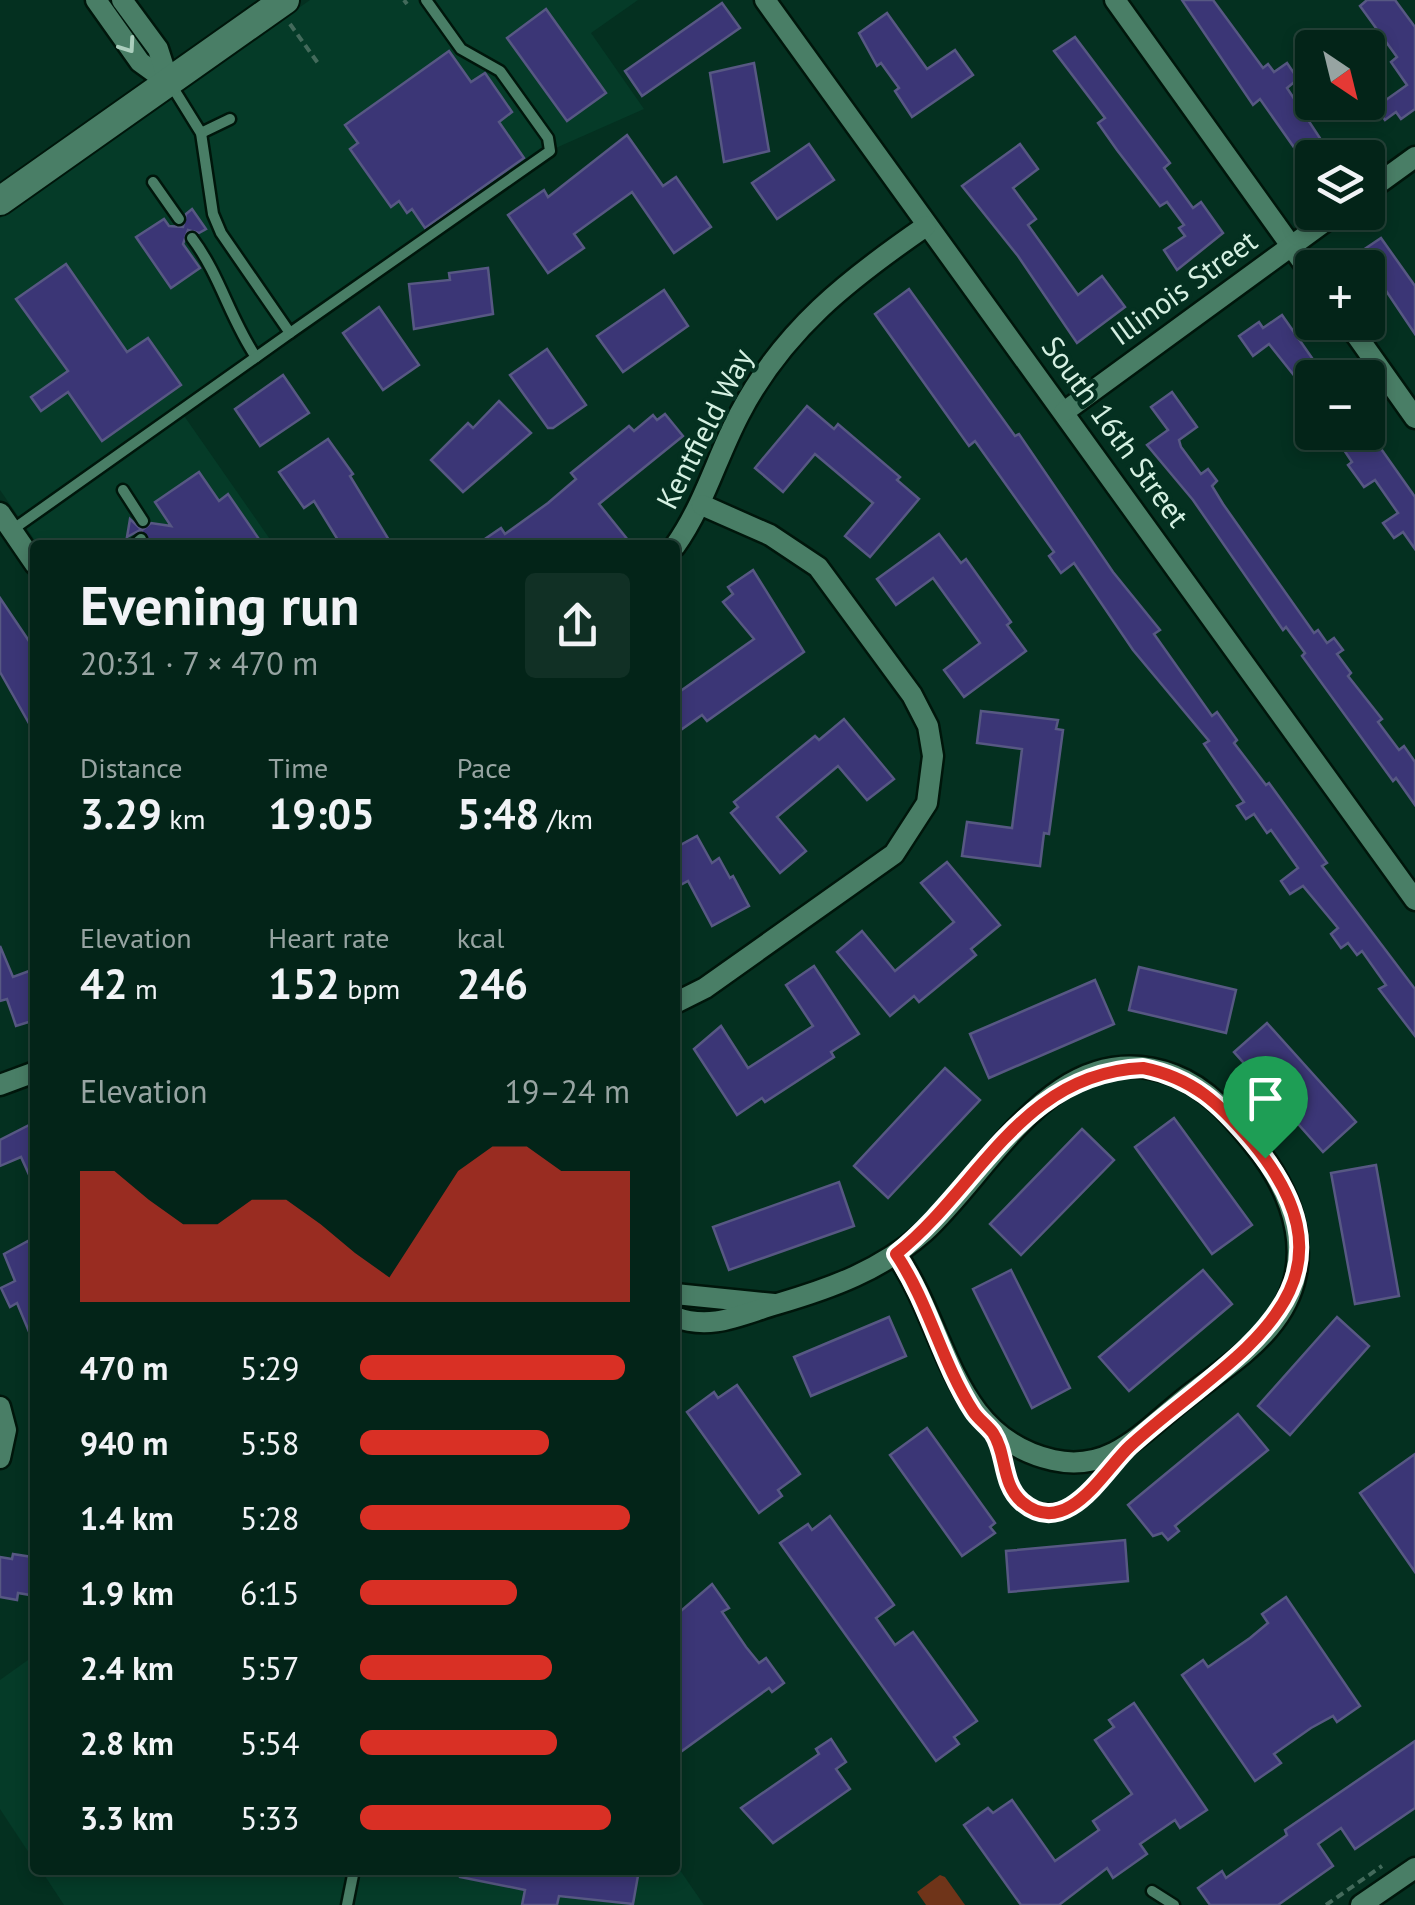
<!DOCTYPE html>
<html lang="en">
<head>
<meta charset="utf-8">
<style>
	:root { --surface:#032418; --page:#113025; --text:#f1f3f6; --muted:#97a4a2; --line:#244137; --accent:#d93025 }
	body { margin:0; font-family:"PT Sans",sans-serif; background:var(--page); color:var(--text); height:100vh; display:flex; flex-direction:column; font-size:38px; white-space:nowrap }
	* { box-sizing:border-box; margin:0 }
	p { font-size:32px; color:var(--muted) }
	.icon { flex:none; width:55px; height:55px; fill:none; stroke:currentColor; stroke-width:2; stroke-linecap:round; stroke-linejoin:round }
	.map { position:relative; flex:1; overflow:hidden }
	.panel { position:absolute; left:30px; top:540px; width:650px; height:1335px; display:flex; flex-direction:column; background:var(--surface); border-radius:10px; box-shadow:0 5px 15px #0003,0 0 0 2px var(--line) }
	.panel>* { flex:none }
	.needle { width:65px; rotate:145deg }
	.buttons { position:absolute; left:1295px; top:30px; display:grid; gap:20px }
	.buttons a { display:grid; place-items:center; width:90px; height:90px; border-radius:10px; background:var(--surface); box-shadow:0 5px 15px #0003,0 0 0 2px var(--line); font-size:50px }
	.pin { position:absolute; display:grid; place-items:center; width:85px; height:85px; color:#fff; margin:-102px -42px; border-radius:50% 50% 50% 0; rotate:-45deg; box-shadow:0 0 10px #0007 }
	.pin .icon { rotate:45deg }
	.round { display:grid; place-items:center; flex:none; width:105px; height:105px; border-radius:10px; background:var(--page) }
	.headline { display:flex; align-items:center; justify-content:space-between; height:170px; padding:0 50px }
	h1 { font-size:55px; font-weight:600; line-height:75px }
	.figures { display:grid; grid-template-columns:repeat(3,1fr); gap:15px; height:170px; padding:10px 50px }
	.figures div { display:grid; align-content:center }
	.figures b { font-size:42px; font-weight:600 }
	.figures small { font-size:28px; font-weight:400 }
	.figures p { font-size:28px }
	.chart { height:280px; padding:20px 50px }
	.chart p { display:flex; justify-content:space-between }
	.chart svg { width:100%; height:180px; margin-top:10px; fill:var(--accent); opacity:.7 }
	ul { padding:0 50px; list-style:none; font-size:32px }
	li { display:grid; grid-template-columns:160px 120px 1fr; align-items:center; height:75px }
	li i { height:25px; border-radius:12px; background:var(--accent) }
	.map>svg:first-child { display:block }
</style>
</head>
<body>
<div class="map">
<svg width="1415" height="1905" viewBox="0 0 1415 1905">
	<rect width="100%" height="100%" fill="#043020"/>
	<g fill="#053b28">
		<polygon points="310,0 638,0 591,33 644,109 549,151 180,410 274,545 38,545 0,490 0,218"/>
		<polygon points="35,1655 35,1862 0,1809 0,1680"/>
		<polygon points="675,1863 704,1905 64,1905 41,1870 675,1870"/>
	</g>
	<polygon fill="#6f3419" points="940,1875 945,1877 965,1905 926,1905 917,1892"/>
	<g fill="#3b3676" stroke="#575883" stroke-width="2.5">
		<polygon points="1182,0 1213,0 1263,68 1268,64 1274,72 1287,63 1298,79 1287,88 1333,158 1312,158 1312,173 1260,99 1253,105"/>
		<polygon points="1367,0 1395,0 1415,27 1415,109 1401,119 1396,112 1385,120 1376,107 1407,85 1391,62 1397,57 1360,6"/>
		<polygon points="722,3 740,28 642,96 625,71"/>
		<polygon points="546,9 606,93 567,121 507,38"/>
		<polygon points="887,13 927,69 955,50 973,75 912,117 895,91 899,88 881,63 877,66 859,33"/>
		<polygon points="1075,37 1170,163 1164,168 1193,208 1201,202 1223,233 1177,270 1164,250 1185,236 1179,228 1184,225 1167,202 1160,206 1117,150 1098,123 1105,118 1054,51"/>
		<polygon points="449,51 471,82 485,73 512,112 499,122 524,158 425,228 412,209 407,213 399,201 391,207 350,149 358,143 345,125"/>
		<polygon points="754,63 769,151 724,162 710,73"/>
		<polygon points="627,135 663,186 676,177 711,227 674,253 632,192 574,234 584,248 548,273 508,215 544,190 548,197"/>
		<polygon points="809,144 834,180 777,219 752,183"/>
		<polygon points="1020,144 1038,169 1013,188 1036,219 1028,225 1078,295 1102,276 1125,307 1077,343 1018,256 962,186"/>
		<polygon points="192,209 206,229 199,233 188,230 183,244 200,268 171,288 136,237 164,219 169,226 183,227 186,214"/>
		<polygon points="1381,238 1415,286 1415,334 1360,252"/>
		<polygon points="66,264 127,352 148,338 181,385 102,441 68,392 41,411 31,397 68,371 16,299"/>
		<polygon points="488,268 493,314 414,329 409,284 450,280 449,273"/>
		<polygon points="909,289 1015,436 1019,434 1113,572 1160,630 1154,634 1212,716 1217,712 1237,740 1234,743 1266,785 1269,783 1327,863 1322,866 1415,989 1415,1036 1379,989 1386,985 1362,951 1357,955 1348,943 1341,948 1331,934 1338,928 1303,886 1290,894 1281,881 1298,868 1271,830 1267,833 1254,814 1246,819 1237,806 1244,802 1204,744 1209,741 1133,650 1074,563 1061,573 1049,556 1054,552 975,441 969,446 875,314"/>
		<polygon points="664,290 688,326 623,372 597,336"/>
		<polygon points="379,307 419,365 383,390 343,333"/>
		<polygon points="1282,315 1326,378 1312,378 1312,398 1269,344 1253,356 1239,336 1259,322 1263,328"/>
		<polygon points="547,349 586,405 553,428 548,428 510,375"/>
		<polygon points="283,375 309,413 260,446 235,409"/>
		<polygon points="1172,392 1197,427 1179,440 1181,447 1201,474 1208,469 1217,481 1212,486 1223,504 1314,633 1318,630 1327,643 1334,638 1343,650 1337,654 1351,673 1348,676 1382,719 1378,722 1399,750 1404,746 1415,762 1415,805 1396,778 1393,781 1302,656 1305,653 1286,627 1283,630 1193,500 1147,445 1168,430 1151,407"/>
		<polygon points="499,401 531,433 463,492 431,460 468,423 473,428"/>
		<polygon points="807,406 834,429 838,424 900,477 897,480 919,499 870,557 845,536 873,503 815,454 783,492 755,468"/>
		<polygon points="665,414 683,436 599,504 632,545 476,545 501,528 505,534 548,503 576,479 571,473 629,426 634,431 653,415 657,420"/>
		<polygon points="1357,432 1369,449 1377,443 1415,497 1415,549 1403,532 1394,538 1383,523 1398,513 1375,480 1364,487 1348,465 1352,462 1340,444"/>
		<polygon points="328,439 353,474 350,476 392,545 341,545 314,501 304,508 279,472"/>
		<polygon points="199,472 219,501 228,494 263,545 177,545 149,541 140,530 127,537 130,519 142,530 151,523 171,526 155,502"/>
		<polygon points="939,534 961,563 966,559 1011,622 1007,625 1026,651 964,697 944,670 980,643 933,578 896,605 877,579"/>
		<polygon points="753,570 804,652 707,721 702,715 675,734 675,695 754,639 723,602 733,594 728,587"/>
		<polygon points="0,598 35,650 35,734 0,672"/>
		<polygon points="981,711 1058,720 1056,729 1063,730 1049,834 1044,833 1040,866 962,856 967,822 1012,828 1022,749 977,743"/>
		<polygon points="844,719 894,779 867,800 838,766 777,817 806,851 780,873 731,813 738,807 734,802 815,736 819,740"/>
		<polygon points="697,836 712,863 719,858 730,878 733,876 749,906 712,926 688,881 675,888 675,848"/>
		<polygon points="947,862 1000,925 971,949 976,955 919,1002 914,996 890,1016 837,952 862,931 895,971 954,922 921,883"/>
		<polygon points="0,946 13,977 32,970 35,980 35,1020 16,1026 7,999 0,1001"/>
		<polygon points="814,966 859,1034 831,1052 834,1057 765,1102 762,1098 737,1115 694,1049 721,1026 748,1068 813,1026 786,985"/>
		<polygon points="1139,967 1236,990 1226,1033 1129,1010"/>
		<polygon points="1095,980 1114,1024 989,1078 970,1034"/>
		<polygon points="1267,1023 1356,1122 1323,1152 1234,1052"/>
		<polygon points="945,1068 980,1100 888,1198 854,1166"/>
		<polygon points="1174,1118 1252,1225 1212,1254 1135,1147"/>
		<polygon points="35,1122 35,1188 21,1157 0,1166 0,1140"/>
		<polygon points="1082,1129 1114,1160 1021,1255 990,1224"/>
		<polygon points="1376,1165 1399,1296 1355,1304 1331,1173"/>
		<polygon points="839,1182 854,1226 729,1270 713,1227"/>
		<polygon points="28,1241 35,1254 35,1346 17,1303 10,1307 1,1288 15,1281 4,1254"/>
		<polygon points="1011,1270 1070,1388 1032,1408 973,1289"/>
		<polygon points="1203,1270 1232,1304 1129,1391 1099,1357"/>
		<polygon points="889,1317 906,1356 811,1396 794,1357"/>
		<polygon points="1337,1317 1369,1346 1290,1435 1258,1406"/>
		<polygon points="737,1385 800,1474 778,1490 782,1496 759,1513 687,1412 714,1392 718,1398"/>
		<polygon points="1238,1414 1268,1450 1175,1526 1179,1531 1168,1540 1162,1533 1153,1536 1128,1505"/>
		<polygon points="927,1428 995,1523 990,1527 995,1533 962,1556 890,1455"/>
		<polygon points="1415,1454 1415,1572 1360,1493"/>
		<polygon points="830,1516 894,1605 876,1618 895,1645 913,1632 977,1721 954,1737 959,1744 936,1761 780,1543 808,1524 812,1530"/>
		<polygon points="1125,1540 1128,1581 1009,1592 1006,1551"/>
		<polygon points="13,1554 32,1557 35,1562 30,1595 18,1593 17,1600 0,1597 0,1557 12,1559"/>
		<polygon points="712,1584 729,1608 722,1612 746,1647 759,1663 766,1658 784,1683 772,1692 769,1688 675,1756 675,1616"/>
		<polygon points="1286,1597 1360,1706 1337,1722 1333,1716 1311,1728 1274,1754 1281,1763 1255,1781 1182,1675 1203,1660 1208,1667 1250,1638 1268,1623 1262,1614"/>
		<polygon points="1134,1703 1207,1810 1180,1828 1175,1820 1140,1844 1147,1854 1113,1878 1107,1868 1059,1905 1021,1905 964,1825 988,1808 993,1813 1012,1800 1055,1861 1099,1830 1093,1821 1132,1794 1095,1740 1114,1727 1109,1720"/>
		<polygon points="831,1739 846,1762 836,1769 850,1789 773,1843 741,1808 819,1754 816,1749"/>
		<polygon points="1415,1741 1415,1808 1355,1849 1341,1828 1318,1844 1333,1866 1278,1905 1210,1905 1198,1888 1222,1871 1226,1878 1287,1835 1285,1830"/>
		<polygon points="460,1870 639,1870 633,1904 559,1896 557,1905 522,1905 525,1890 460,1877"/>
	</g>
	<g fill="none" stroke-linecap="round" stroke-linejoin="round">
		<g stroke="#00160b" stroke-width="15">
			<g id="service">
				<polyline points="201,133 230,119"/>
				<polyline points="153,182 179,219"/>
				<path d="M192,238C220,275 230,319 256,357"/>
				<polyline points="290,333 550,151 548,138 500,71 461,49 426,0"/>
				<polyline points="123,490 143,521"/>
				<polyline points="12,530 290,333 221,233 213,214 201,133 170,83"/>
				<polyline points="134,545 141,539"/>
				<path d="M995,1435C999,1452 1002,1474 1011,1489C1031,1521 1071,1512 1094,1490C1104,1481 1109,1467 1119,1458"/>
				<polyline points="1152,1891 1174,1905"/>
				<polyline points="347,1905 354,1870"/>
			</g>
		</g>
		<g stroke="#00160b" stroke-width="25">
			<g id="minor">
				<polyline points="96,0 140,62 169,83"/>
				<polyline points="122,0 158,49 169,83"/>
				<polyline points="765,0 1415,900"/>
				<polyline points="1115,0 1312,275"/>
				<polyline points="1368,191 1415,157"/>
				<polyline points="1347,322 1415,418"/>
				<polyline points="1064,412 1338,212"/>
				<polyline points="0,513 35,564"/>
				<path d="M675,546C704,505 716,459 739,415C783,330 849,279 926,226"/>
				<polyline points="675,1003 705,988 894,854 927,803 933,756 928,726 912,695 818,567 770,535 702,505"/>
				<polyline points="0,1085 35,1072"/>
				<polyline points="675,1294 774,1304"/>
				<path d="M675,1317C712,1331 742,1314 777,1304C832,1288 881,1270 924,1232C993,1169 1057,1031 1174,1075C1208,1088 1231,1116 1253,1143C1295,1194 1318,1264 1274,1322C1251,1353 1213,1376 1183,1400C1143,1432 1110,1473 1053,1460C951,1437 948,1329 896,1254"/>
				<polyline points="0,1407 6,1430 0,1458"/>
				<polyline points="1361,1905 1415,1868"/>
			</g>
		</g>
		<g stroke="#00160b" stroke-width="32">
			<polyline id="secondary" points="0,201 285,0"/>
		</g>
		<g stroke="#436a5b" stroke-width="4" stroke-dasharray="8 5" stroke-linecap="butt">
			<polyline points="404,0 407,4"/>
			<polyline points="290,24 320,66"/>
			<polyline points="1326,1905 1382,1866"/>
		</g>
		<use href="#service" stroke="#497e66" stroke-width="10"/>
		<use href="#minor" stroke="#497e66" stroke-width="20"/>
		<use href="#secondary" stroke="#497e66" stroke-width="28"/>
	</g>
	<defs><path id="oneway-chevron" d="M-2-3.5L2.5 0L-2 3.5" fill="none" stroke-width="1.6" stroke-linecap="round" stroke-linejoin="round" transform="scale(2.5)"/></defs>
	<use stroke="#abcebd" href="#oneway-chevron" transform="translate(128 46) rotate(55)"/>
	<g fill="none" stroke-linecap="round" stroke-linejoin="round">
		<g stroke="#fff" stroke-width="20">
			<path id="route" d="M1143,1068C1193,1078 1220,1104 1252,1142C1376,1292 1228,1356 1130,1446C1104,1470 1067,1540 1022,1502C1001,1484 1007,1454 993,1433C987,1425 978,1419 973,1411C941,1361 929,1303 896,1254C980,1187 1021,1073 1143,1068Z"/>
		</g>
		<use href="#route" stroke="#d93025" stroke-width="12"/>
	</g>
	<g text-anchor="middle" stroke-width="8" stroke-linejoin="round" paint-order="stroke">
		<g font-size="30" fill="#d5f0e2" stroke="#043020">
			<text transform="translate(1184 288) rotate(-36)" y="10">Illinois Street</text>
			<text transform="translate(705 429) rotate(-63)" y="10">Kentfield Way</text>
			<text transform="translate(1115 432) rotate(54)" y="10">South 16th Street</text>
		</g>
	</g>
</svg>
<div class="buttons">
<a><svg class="needle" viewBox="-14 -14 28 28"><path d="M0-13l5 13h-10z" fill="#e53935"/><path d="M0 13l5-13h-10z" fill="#97a4a2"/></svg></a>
<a><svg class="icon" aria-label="layers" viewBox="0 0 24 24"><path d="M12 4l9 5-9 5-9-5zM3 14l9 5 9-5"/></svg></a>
<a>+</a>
<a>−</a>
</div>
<div class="pin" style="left:1265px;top:1158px;background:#1e9e55"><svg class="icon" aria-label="arrive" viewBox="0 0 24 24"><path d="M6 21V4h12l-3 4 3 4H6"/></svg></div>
<section class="panel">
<div class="headline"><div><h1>Evening run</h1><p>20:31 · 7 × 470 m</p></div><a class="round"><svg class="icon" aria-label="share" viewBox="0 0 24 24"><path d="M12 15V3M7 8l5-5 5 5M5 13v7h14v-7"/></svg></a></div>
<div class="figures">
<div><p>Distance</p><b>3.29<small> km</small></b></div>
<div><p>Time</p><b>19:05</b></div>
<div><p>Pace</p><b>5:48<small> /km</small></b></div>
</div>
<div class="figures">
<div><p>Elevation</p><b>42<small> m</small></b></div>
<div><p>Heart rate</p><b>152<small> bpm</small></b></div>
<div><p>kcal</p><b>246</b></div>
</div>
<div class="chart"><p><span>Elevation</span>19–24 m</p>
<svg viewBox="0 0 160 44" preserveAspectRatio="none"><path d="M0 44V12L10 12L20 19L30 25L40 25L50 19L60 19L70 25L80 32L90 38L100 25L110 12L120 6L130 6L140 12L150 12L160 12V44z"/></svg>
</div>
<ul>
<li><b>470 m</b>5:29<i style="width:98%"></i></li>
<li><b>940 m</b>5:58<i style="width:70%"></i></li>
<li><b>1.4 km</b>5:28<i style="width:100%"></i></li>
<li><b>1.9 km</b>6:15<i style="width:58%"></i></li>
<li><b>2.4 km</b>5:57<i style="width:71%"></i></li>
<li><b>2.8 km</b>5:54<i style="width:73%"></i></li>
<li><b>3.3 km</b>5:33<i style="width:93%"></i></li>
</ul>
</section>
</div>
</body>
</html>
